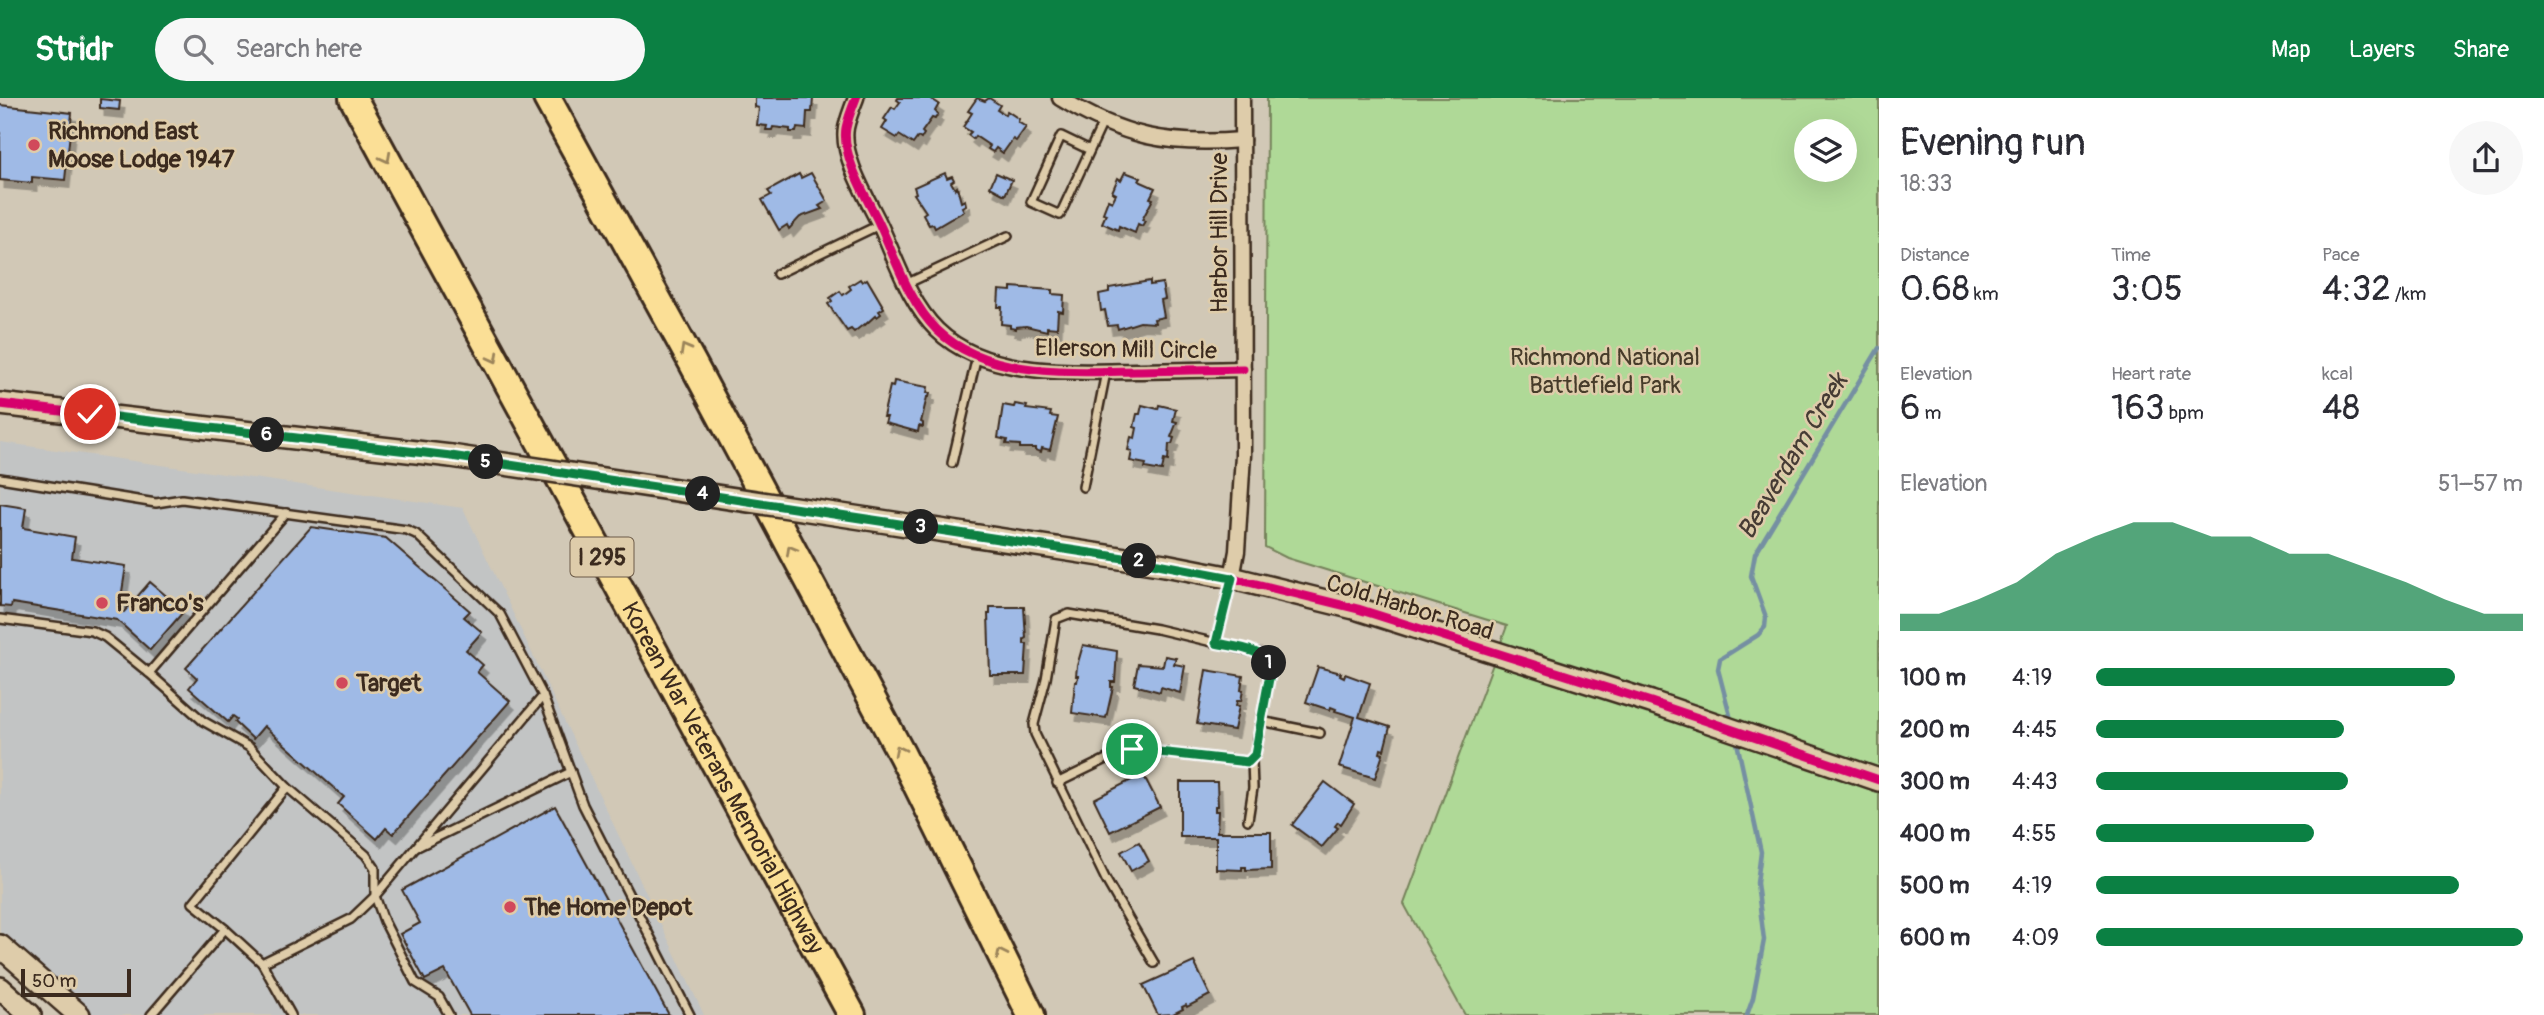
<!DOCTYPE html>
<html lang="en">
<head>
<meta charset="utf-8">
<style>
	:root { --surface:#fff; --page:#f7f7f7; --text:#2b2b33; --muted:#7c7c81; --accent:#0b8043 }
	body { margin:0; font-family:Pangolin,sans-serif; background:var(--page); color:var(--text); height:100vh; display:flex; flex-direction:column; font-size:26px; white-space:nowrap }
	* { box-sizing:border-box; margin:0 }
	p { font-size:23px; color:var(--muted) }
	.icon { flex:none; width:38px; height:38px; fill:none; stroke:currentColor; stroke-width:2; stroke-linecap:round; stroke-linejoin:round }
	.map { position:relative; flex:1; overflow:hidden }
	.sheet { display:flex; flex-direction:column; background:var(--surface); width:665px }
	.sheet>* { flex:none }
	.controls { position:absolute; left:1794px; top:21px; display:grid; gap:14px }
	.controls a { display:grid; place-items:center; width:63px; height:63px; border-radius:50%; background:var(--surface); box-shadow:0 7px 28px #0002; font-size:35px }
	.scale { position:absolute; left:21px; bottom:18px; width:110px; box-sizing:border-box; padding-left:7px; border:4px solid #3b2a1e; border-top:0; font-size:19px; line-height:24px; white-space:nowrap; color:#3b2a1e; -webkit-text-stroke:5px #deccaa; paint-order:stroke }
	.pin { position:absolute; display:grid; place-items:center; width:60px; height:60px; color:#fff; margin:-30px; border:4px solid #fff; border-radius:50%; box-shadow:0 2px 7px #0007 }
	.km { position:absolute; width:35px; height:35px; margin:-18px; border-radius:50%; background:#222; color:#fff; font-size:19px; line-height:35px; text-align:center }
	.round { display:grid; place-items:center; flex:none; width:74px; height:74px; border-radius:37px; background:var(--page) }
	.overview { display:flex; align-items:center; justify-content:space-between; height:119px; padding:0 21px }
	h1 { font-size:38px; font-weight:600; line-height:52px }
	.figures { display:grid; grid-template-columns:repeat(3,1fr); gap:10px; height:119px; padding:7px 21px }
	.figures div { display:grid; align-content:center }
	.figures b { font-size:35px; font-weight:600 }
	.figures small { font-size:19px; font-weight:400 }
	.figures p { font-size:19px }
	.chart { height:196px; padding:14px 21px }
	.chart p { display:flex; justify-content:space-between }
	.chart svg { width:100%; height:126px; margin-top:7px; fill:var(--accent); opacity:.7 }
	ul { padding:0 21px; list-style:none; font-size:23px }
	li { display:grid; grid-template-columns:112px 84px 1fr; align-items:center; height:52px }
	li i { height:18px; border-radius:9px; background:var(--accent) }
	header { display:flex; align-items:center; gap:42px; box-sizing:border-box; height:98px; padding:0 35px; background:var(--accent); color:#fff }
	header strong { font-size:33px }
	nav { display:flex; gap:38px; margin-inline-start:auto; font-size:24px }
	.search { width:490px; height:63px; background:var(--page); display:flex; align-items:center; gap:18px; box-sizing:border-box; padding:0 24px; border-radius:38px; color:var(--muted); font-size:26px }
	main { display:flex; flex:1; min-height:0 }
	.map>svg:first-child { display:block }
</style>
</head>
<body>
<header>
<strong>Stridr</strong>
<div class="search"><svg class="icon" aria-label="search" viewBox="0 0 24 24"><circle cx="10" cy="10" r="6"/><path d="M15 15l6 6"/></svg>Search here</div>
<nav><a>Map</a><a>Layers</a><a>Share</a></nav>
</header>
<main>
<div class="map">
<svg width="1879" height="917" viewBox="0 0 1879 917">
	<defs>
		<filter id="shadow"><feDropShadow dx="4.5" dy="8" stdDeviation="0" flood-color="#0004"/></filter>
	</defs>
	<rect width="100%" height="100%" fill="#d1c8b6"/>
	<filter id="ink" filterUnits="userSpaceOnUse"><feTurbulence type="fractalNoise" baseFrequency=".0143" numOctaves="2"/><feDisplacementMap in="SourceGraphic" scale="14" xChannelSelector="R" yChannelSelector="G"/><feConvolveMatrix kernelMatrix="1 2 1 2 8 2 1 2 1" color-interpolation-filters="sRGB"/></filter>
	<g filter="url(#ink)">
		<polygon fill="#c2c4c4" points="0,344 463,410 704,917 85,917 0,834"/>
		<path fill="#afd997" stroke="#75825a" stroke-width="2" fill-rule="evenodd" d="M1267,0H1879V917H1465L1404,806L1507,528L1287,460L1265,449ZM1806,33H1844V72H1806Z"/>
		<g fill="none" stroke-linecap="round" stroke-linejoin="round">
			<g stroke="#758fa2" stroke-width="4.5">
				<polyline points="1732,625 1718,571 1720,561 1758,537 1765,529 1766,519 1751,478 1755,456 1879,250"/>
				<polyline points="1736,640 1761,754 1757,785 1764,842 1753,900 1747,917"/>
			</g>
		</g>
		<g fill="#9fbae6" stroke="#3b2a1e" stroke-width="2" filter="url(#shadow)">
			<polygon points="755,0 813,0 812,14 807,14 806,31 797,30 796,34 790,34 790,31 773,29 772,32 766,32 767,28 757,27 759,10 755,9"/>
			<polygon points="898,0 930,0 939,6 935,13 938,16 935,21 932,20 922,34 924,36 921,41 918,39 913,46 899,37 897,40 882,31 887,23 884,21 892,9 895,11 900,4 897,2"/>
			<polygon points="977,0 985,3 989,0 1000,7 997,12 1005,17 1007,13 1019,21 1018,24 1026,29 1016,43 1013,41 1003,55 996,50 993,54 988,51 990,48 975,38 973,41 968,37 971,34 963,29 972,15 968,13"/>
			<polygon points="100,1 120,3 119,12 100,10"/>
			<polygon points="0,7 72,15 65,82 32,79 32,85 0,82"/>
			<polygon points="1125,74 1141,80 1139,83 1155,90 1150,100 1153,101 1142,122 1145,123 1142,128 1138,126 1135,135 1119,128 1118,132 1102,125 1106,116 1103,115 1108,102 1112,104 1116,96 1112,94 1118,80 1121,82"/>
			<polygon points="811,75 827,103 819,108 822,111 800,119 789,131 787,127 779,132 762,102 771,97 768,93 799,76 801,80"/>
			<polygon points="945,75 947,80 952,78 954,82 951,84 955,91 957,89 961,104 965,102 966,107 962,109 964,113 935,130 933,126 929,127 923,116 926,114 914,96 916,95 914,89"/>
			<polygon points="996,75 1012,82 1005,97 990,89"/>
			<polygon points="860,181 862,184 867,181 884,210 879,213 881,216 877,219 876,217 865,227 864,226 854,234 851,231 847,233 828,206 832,203 830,200 840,193 843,197 851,191 849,188"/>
			<polygon points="1150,183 1150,187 1162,185 1165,201 1161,202 1164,219 1154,221 1155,225 1140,224 1118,231 1117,227 1108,228 1105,212 1101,213 1099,196 1109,194 1109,190"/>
			<polygon points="1011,189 1052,192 1052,196 1064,197 1063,214 1058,213 1057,230 1047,229 1047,233 1026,228 1016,229 1016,231 1010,230 1010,227 1001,226 1002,209 998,209 999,192 1011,193"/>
			<polygon points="894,283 928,289 927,295 930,295 929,299 927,299 921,324 923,325 923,329 919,328 918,334 885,325 887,319 883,319 890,288 893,289"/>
			<polygon points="1015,306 1027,308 1026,311 1051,314 1050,318 1058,319 1050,352 1042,350 1041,354 1035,352 1035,350 1020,350 1020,347 1006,346 1007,342 998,340 1003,307 1014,309"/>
			<polygon points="1142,307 1158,311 1159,307 1176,311 1173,323 1177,324 1171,339 1174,340 1172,346 1169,346 1168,363 1164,362 1162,373 1145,370 1146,366 1130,363 1132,353 1128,352 1131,339 1135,340 1137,330 1134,329 1137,316 1140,316"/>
			<polygon points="0,406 26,410 23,430 75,439 72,460 126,468 119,513 124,514 150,484 184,513 150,552 117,522 12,505 11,509 0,508"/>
			<polygon points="311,429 386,440 470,513 464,519 482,534 466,552 483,567 477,574 510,603 393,736 386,730 377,741 338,706 344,699 264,628 253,641 235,624 237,621 233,618 228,624 189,590 197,580 186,570"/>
			<polygon points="990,509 1024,509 1026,540 1024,541 1024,546 1027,546 1025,577 990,577 988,516 990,516"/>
			<polygon points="1083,547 1117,553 1115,584 1111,584 1111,589 1113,589 1106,620 1072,615 1075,584 1077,584 1078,578 1076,578 1077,568"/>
			<polygon points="1165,558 1176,560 1174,566 1185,568 1180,595 1161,589 1160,594 1134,587 1138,566 1163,568"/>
			<polygon points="1318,569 1341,575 1340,577 1344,579 1345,576 1370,585 1359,619 1390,629 1384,652 1381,651 1380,655 1383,656 1375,680 1339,669 1355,619 1335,613 1336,611 1331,609 1330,612 1306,604"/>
			<polygon points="1206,572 1243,578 1241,592 1243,592 1241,603 1237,603 1236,608 1239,608 1234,632 1197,626"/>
			<polygon points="1143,676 1160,709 1110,734 1094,701"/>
			<polygon points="1180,684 1217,684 1218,708 1215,708 1215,713 1218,713 1217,734 1271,734 1271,771 1246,772 1246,769 1242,769 1242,772 1216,771 1216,739 1180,739"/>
			<polygon points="1325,684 1354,706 1341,726 1338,724 1335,728 1338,730 1322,749 1292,727"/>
			<polygon points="555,708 669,917 470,917 445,872 425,882 400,836 420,825 402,792"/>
			<polygon points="1139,744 1149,763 1131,773 1121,754"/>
			<polygon points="1194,864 1210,897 1187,909 1186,907 1182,909 1183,911 1173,916 1158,917 1143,887"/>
		</g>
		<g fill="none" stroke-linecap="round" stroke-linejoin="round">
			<g stroke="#3b2a1e" stroke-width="12">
				<g id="service">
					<polyline points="1090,52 1061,38 1031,104 1060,117 1103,24"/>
					<polyline points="777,176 879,127"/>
					<polyline points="906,186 1008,138"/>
					<polyline points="952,365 977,258"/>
					<polyline points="0,380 156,405 182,401 407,432 416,436 500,516 543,598 375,798 351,821 262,865 225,831"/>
					<polyline points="1083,389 1106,274"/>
					<polyline points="0,521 92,533 105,539 149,575 203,623 249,649 287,689 366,757 375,770 375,798 384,823 415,884 439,899 449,917"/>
					<polyline points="1216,545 1231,484"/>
					<polyline points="149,575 286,415"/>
					<polyline points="543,598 583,707 690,917"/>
					<polyline points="1261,623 1320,635"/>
					<polyline points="1057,685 1123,653 1132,651 1248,664 1255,657 1271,570 1268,562 1259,555 1157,531 1069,516 1056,521 1046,581 1034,626 1035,636 1106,782 1154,865"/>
					<polyline points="1248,722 1253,690 1252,662"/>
					<polyline points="417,749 571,674"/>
					<polyline points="262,865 291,917"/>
					<polyline points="151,917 225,831 193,805 287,689"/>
				</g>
			</g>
			<g stroke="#3b2a1e" stroke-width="19">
				<g id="minor">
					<path d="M856,0C852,10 848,20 846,30C841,58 867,100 879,125C896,161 908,203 937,232C986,280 1073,274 1136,273C1171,272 1207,272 1243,271"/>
					<path d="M1060,0C1123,39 1168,48 1242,42"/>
					<polyline points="1232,480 1237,453 1243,357 1242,0"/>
				</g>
			</g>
			<g stroke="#3b2a1e" stroke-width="26">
				<g id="secondary">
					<polyline points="0,306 451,358"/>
					<polyline points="868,421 1165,467 1232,480 1358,511 1651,604 1879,682"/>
					<polyline points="0,848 79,917"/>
					<polyline points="0,890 30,917"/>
				</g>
			</g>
			<g stroke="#3b2a1e" stroke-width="32">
				<g id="motorway">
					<path id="s1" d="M353,0L852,917"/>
					<polyline points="547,0 692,264 902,657 1031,917"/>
				</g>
			</g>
			<use href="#service" stroke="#deccaa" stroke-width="7"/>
			<use href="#minor" stroke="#deccaa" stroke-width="14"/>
			<use href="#secondary" stroke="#deccaa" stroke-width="21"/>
			<use href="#motorway" stroke="#fbdf96" stroke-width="26"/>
			<g stroke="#3b2a1e" stroke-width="26" stroke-linecap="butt">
				<polyline id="secondary-bridge" points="451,358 868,421"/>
			</g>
			<use href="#secondary-bridge" stroke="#deccaa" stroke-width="21"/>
			<g stroke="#deccaa" stroke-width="13">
				<g id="cycleway">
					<path d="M856,0C852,10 848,20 846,30C841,58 867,100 879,125C896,161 908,203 937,232C986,280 1073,274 1136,273C1171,272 1207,272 1243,271"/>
					<polyline points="0,306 451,358 1137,462 1232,480 1358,511 1651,604 1879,682"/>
				</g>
			</g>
			<use href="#cycleway" stroke="#d6006c" stroke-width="9"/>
		</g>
		<defs><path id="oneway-chevron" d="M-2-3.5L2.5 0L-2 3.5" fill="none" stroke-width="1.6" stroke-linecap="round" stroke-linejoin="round" transform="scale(1.75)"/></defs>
		<g stroke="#9b845a">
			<use href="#oneway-chevron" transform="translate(386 60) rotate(62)"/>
			<use href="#oneway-chevron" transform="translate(685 251) rotate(-119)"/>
			<use href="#oneway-chevron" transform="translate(494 260) rotate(62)"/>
			<use href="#oneway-chevron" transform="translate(791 452) rotate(-119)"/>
			<use href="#oneway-chevron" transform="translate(899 652) rotate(-117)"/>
			<use href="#oneway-chevron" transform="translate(1001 856) rotate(-116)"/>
		</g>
	</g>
	<g fill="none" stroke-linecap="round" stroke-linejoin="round" filter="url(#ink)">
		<g stroke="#fff" stroke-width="14">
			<path id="route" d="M90,316L451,358L1137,462L1232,480L1216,545C1234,549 1264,550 1271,570L1255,657L1248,664L1132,651"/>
		</g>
		<use href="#route" stroke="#0b8043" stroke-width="9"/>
	</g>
	<g fill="#d1495b" stroke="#deccaa" stroke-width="2.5">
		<circle cx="34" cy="47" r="7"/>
		<circle cx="102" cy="505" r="7"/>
		<circle cx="342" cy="585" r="7"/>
		<circle cx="510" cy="809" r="7"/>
	</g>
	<g text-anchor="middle" stroke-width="5" stroke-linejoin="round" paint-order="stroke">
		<rect fill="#deccaa" stroke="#6c5b48" stroke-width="2" x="570.5" y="439.5" width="63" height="39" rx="5"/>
		<g font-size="23" font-weight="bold" fill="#3b2a1e">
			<text x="602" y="467">I 295</text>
		</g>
		<g font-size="24" font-weight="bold" fill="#3b2a1e" stroke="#deccaa" text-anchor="start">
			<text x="48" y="41">Richmond East<tspan x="48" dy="28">Moose Lodge 1947</tspan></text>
			<text x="116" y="513">Franco's</text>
			<text x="356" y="593">Target</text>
			<text x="524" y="817">The Home Depot</text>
		</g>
		<g font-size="24" fill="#3b2a1e" stroke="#deccaa">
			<text transform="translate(1219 135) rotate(-90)" y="8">Harbor Hill Drive</text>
			<text transform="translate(1126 251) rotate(1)" y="8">Ellerson Mill Circle</text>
			<text transform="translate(1410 509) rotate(17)" y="8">Cold Harbor Road</text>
			<text dy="8" stroke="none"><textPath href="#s1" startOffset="774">Korean War Veterans Memorial Highway</textPath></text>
		</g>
		<g font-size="24" fill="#473c2a" stroke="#deccaa">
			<text x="1605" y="267">Richmond National<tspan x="1605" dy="28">Battlefield Park</tspan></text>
		</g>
		<g font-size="26" font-style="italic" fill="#453b34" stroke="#deccaa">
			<text transform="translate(1792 358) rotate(-59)" y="9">Beaverdam Creek</text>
		</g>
	</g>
</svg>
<div class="controls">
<a><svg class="icon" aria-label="layers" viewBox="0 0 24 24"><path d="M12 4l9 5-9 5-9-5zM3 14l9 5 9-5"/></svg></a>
</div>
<div class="scale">50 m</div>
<div class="pin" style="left:1132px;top:651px;background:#1e9e55"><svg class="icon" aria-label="arrive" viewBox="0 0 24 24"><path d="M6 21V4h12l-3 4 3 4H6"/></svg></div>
<div class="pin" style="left:90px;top:316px;background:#d93025"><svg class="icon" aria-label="check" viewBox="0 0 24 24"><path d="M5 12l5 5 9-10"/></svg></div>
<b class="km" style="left:1269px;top:565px">1</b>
<b class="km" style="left:1139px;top:463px">2</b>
<b class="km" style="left:921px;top:429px">3</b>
<b class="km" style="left:703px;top:396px">4</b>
<b class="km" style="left:486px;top:364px">5</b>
<b class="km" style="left:267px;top:337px">6</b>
</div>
<section class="sheet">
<div class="overview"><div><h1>Evening run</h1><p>18:33</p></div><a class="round"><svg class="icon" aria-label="share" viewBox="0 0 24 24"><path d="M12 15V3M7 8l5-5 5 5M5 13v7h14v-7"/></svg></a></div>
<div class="figures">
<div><p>Distance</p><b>0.68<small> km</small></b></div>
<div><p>Time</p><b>3:05</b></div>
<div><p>Pace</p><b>4:32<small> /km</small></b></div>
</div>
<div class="figures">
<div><p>Elevation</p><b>6<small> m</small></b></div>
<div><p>Heart rate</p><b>163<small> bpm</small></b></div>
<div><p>kcal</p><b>48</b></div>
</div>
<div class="chart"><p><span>Elevation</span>51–57 m</p>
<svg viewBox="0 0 160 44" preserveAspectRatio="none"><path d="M0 44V38L10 38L20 33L30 27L40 17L50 11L60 6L70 6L80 11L90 11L100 17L110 17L120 22L130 27L140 33L150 38L160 38V44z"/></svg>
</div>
<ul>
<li><b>100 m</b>4:19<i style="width:84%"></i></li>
<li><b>200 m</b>4:45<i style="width:58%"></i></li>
<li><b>300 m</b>4:43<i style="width:59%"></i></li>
<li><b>400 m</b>4:55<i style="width:51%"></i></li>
<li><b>500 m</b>4:19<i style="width:85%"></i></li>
<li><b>600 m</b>4:09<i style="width:100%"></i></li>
</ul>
</section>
</main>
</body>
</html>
